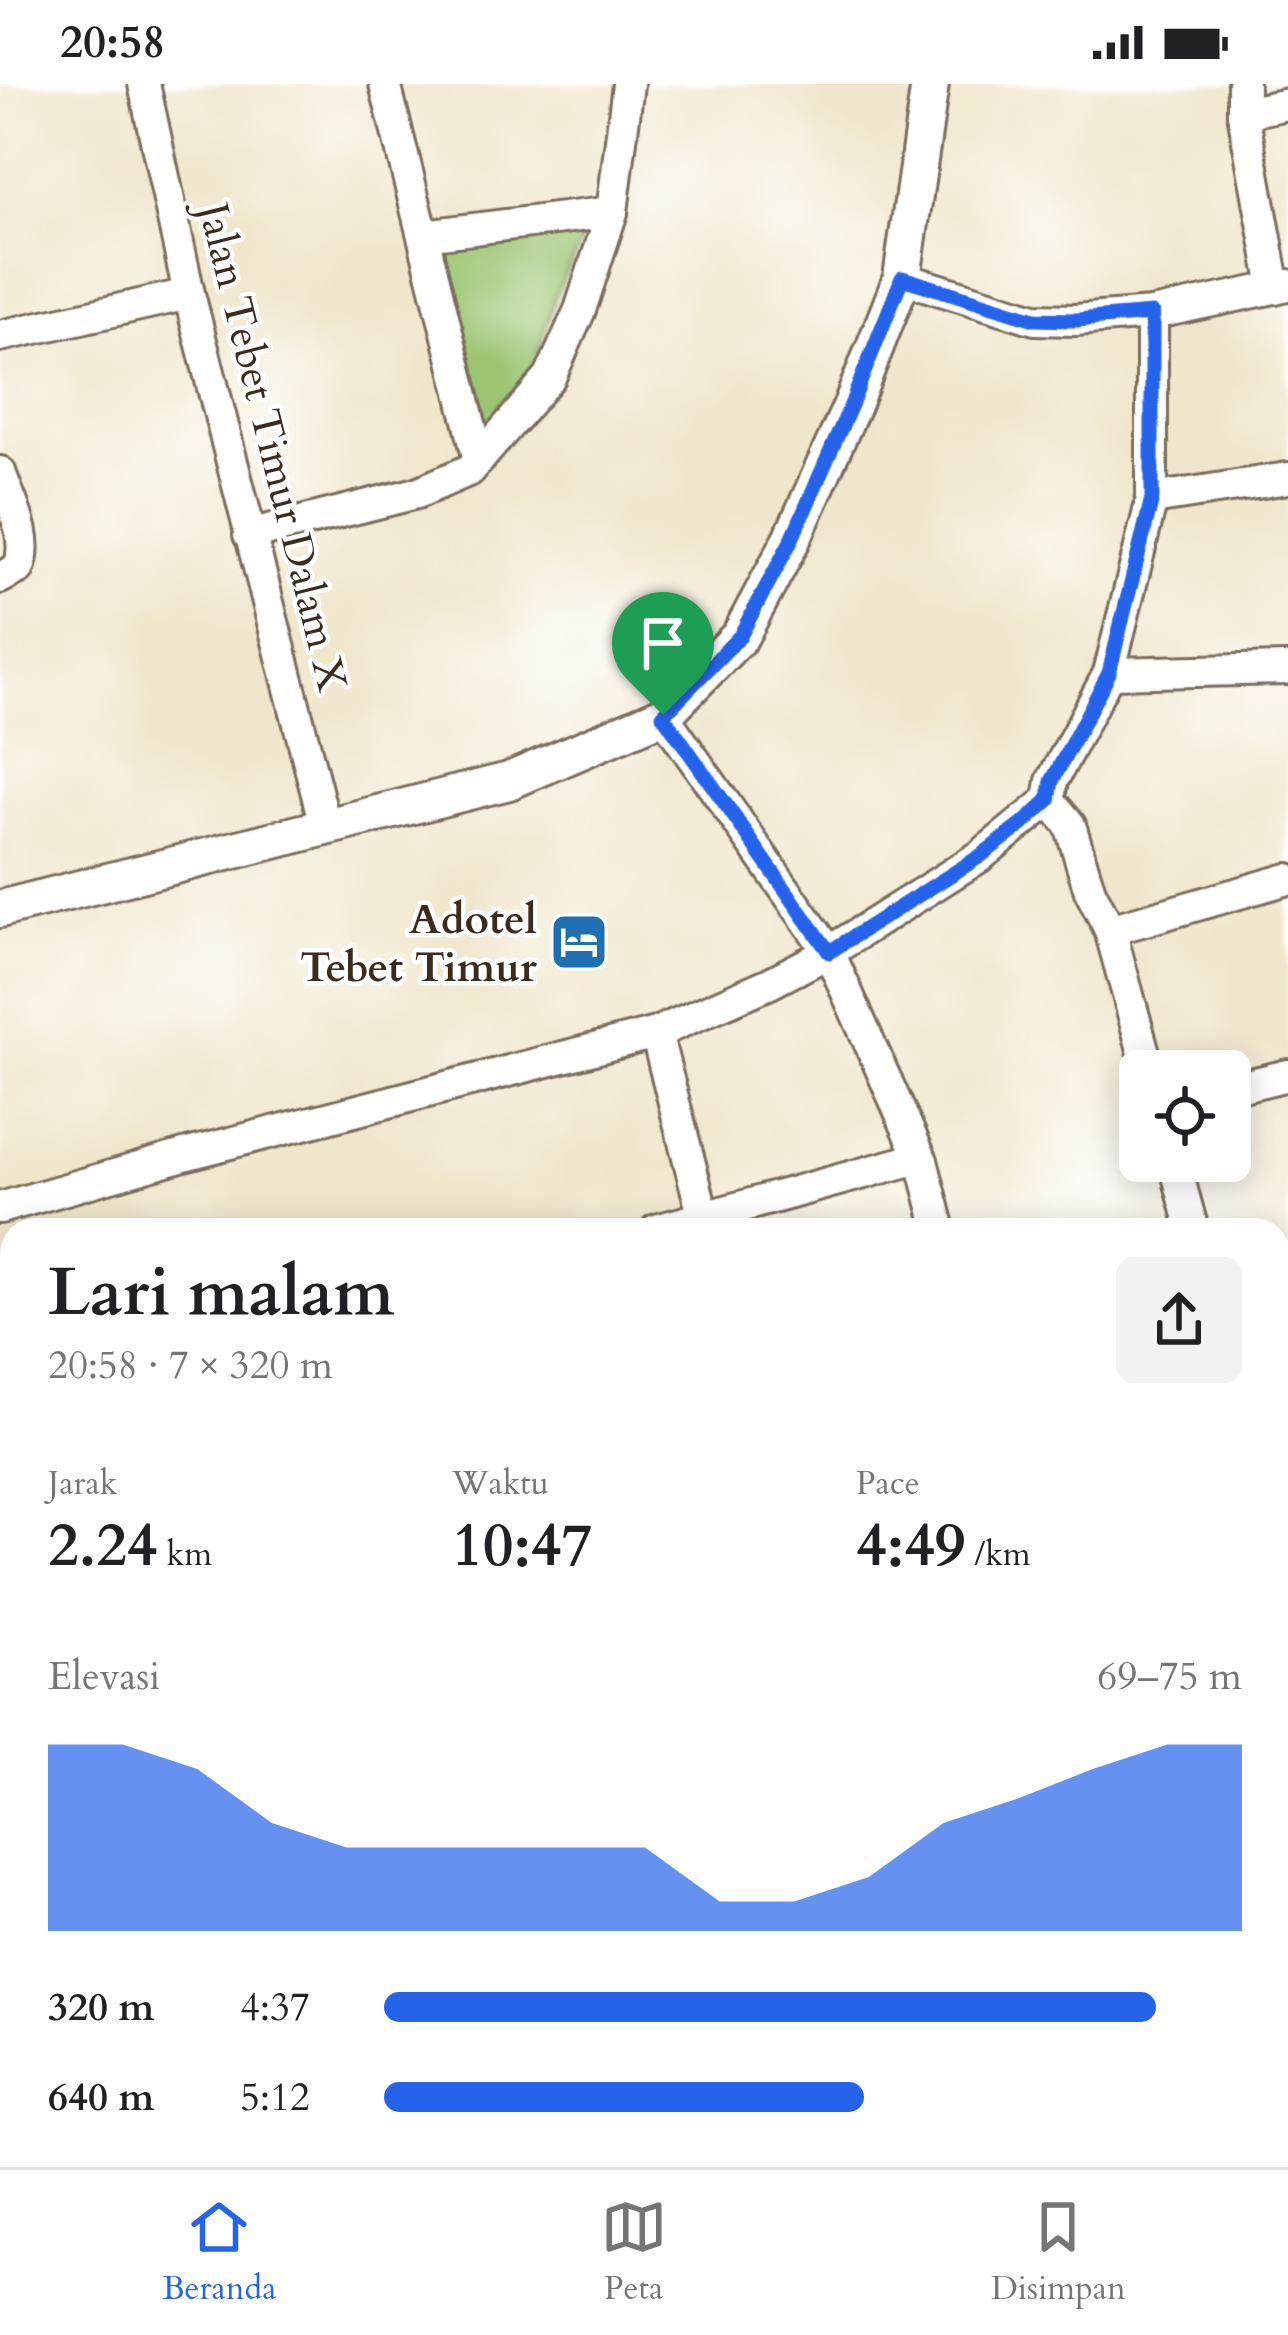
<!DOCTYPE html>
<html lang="id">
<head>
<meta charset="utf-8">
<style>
	:root { --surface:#fff; --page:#f2f2f2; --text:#202124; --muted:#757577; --line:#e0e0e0; --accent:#2563eb }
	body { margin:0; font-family:Cardo,serif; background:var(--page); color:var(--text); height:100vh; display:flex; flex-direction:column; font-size:45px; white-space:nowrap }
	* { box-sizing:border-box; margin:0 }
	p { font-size:39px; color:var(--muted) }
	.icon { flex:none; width:66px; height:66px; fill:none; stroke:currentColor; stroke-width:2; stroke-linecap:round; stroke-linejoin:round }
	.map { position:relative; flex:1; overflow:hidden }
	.drawer { position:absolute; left:0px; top:1134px; width:1290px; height:951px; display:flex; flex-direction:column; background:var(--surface); border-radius:36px 36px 0 0; box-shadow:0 6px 30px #0003 }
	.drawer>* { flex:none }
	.controls { position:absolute; left:1119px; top:966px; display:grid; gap:24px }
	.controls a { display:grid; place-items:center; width:132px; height:132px; border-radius:18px; background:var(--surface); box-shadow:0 6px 30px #0003; font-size:60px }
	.pin { position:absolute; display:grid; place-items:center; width:102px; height:102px; color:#fff; margin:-123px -51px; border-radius:50% 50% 50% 0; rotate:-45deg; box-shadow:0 0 12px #0007 }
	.pin .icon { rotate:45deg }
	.round { display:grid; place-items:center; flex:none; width:126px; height:126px; border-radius:18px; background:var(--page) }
	.headline { display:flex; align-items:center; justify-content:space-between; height:204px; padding:0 48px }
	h1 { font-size:66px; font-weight:800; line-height:90px }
	.metrics { display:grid; grid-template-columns:repeat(3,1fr); gap:18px; height:204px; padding:12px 48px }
	.metrics div { display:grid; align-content:center }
	.metrics b { font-size:60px; font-weight:800 }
	.metrics small { font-size:33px; font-weight:400 }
	.metrics p { font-size:33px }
	.chart { height:336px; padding:24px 48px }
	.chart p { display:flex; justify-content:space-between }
	.chart svg { width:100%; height:216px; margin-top:12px; fill:var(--accent); opacity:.7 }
	ul { padding:0 48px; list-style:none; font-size:39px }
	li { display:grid; grid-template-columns:192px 144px 1fr; align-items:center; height:90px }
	li i { height:30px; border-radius:15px; background:var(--accent) }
	.status { display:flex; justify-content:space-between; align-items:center; height:84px; padding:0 60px; background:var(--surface); direction:ltr }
	.status svg { height:33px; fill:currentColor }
	.menu { display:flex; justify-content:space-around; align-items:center; height:168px; border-top:3px solid var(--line); background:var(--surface); font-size:33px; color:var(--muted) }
	.menu a { display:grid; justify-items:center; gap:6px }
	.menu .selected { color:var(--accent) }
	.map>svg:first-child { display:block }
</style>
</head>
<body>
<div class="status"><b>20:58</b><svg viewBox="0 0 49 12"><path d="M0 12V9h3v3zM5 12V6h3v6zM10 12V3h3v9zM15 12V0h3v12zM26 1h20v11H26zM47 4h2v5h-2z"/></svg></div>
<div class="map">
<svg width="1288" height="2083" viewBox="0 0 1288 2083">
	<rect width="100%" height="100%" fill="#fff"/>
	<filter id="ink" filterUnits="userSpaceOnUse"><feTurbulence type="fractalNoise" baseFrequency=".00833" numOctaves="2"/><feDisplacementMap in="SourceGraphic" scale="24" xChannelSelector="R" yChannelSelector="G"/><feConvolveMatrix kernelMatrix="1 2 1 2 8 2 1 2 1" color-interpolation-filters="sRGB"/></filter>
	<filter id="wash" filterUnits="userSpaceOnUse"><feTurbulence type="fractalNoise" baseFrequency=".004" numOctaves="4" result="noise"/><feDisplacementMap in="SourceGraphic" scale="48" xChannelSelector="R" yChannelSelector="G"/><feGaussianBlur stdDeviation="2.7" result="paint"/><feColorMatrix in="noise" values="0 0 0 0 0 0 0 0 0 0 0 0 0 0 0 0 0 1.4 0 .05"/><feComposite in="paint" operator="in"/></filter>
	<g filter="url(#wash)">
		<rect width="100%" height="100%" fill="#f0e6cb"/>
		<polygon fill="#9bc571" stroke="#6b7848" stroke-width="3" points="590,141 556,210 532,290 503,318 487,349 439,161"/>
	</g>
	<g filter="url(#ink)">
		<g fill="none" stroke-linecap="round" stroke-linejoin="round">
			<g stroke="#7a6c5b" stroke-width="21">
				<g id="service">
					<polyline points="409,2073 411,2083"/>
					<polyline points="652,2073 654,2083"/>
					<polyline points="733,2073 735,2083"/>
					<polyline points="924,2073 926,2083"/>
					<polyline points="1228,2083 1271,2073"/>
				</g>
			</g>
			<g stroke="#7a6c5b" stroke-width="36">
				<g id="minor">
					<polyline points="144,0 189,210 326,745"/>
					<polyline points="385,0 479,376"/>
					<polyline points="1243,0 1243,29 1275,204"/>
					<polyline points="1243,29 1288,20"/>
					<polyline points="424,151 612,128"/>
					<polyline points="902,194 1035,235 1075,236 1152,230 1288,201"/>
					<polyline points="0,252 189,210"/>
					<path d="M0,388C10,418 31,453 19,484L0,494"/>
					<polyline points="1152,415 1288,394"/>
					<polyline points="249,451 417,409 470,386 550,293 580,226 612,128 628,0"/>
					<polyline points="1109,589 1288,585"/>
					<polyline points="663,631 829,868 922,1077 940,1146"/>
					<polyline points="1049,716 1070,741 1090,807 1110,846 1149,987"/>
					<polyline points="1110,846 1288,795"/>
					<polyline points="656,949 707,1146"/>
					<polyline points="1230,1005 1288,991"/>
					<polyline points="1174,1077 1193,1146"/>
					<polyline points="0,1124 184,1071 656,949 770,899 829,868 979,773 1049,716 1052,697 1109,589 1152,415 1152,230"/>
					<polyline points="656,1146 908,1077 922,1077"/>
					<polyline points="1278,1186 1288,1183"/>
					<polyline points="0,1322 12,1319"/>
					<polyline points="1278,1379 1288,1377"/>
					<polyline points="0,1513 12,1510"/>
					<polyline points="0,1719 12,1716"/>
				</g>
			</g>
			<g stroke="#7a6c5b" stroke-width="42">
				<g id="tertiary">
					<polyline points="0,825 509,697 663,631 740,552 792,455 852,321 902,194 930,0"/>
					<polyline points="1278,1605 1288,1602"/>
					<polyline points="0,1951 12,1948"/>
				</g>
			</g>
			<use href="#service" stroke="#fff" stroke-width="15"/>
			<use href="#minor" stroke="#fff" stroke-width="30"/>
			<use href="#tertiary" stroke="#fff" stroke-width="36"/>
		</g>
	</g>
	<g fill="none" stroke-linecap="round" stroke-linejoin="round" filter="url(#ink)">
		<g stroke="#fff" stroke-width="24">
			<polygon id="route" points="902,194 1035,235 1076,236 1152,230 1152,415 1109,589 1052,697 1049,716 1022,741 979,773 829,868 663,631 740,552 792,455 851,321"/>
		</g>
		<use href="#route" stroke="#2563eb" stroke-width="15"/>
	</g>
	<defs>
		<g id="hotel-square" transform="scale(3)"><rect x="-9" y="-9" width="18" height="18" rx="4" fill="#1f6fb2" stroke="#fff"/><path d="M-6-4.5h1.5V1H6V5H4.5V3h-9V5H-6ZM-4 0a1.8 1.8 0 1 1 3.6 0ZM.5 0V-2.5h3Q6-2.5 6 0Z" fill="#fff"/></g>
	</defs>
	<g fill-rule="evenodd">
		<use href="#hotel-square" x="579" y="858"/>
	</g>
	<g text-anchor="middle" stroke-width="9" stroke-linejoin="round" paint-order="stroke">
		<g font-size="42" fill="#3b2a1e" stroke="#fff">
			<text transform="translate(274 363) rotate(76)" y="15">Jalan Tebet Timur Dalam X</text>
		</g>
		<g font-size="42" font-weight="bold" fill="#3b2a1e" stroke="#fff" text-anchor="end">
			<text x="537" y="849">Adotel<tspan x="537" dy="48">Tebet Timur</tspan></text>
		</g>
	</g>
</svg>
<div class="controls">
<a><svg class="icon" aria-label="locate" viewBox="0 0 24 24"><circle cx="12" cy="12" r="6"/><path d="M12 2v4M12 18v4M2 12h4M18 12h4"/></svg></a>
</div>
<div class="pin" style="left:663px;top:631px;background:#1e9e55"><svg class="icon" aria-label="arrive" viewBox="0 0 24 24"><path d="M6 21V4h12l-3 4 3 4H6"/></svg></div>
<section class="drawer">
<div class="headline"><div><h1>Lari malam</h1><p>20:58 · 7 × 320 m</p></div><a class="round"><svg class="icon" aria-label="share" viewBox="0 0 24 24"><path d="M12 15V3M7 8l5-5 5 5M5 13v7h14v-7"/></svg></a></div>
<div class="metrics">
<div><p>Jarak</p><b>2.24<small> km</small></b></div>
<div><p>Waktu</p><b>10:47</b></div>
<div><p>Pace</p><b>4:49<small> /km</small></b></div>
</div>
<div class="chart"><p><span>Elevasi</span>69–75 m</p>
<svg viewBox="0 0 160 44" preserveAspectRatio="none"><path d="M0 44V6L10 6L20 11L30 22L40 27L50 27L60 27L70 27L80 27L90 38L100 38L110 33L120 22L130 17L140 11L150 6L160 6V44z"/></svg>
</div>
<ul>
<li><b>320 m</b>4:37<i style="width:90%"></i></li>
<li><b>640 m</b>5:12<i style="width:56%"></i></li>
</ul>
</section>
</div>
<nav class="menu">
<a class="selected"><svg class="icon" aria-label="home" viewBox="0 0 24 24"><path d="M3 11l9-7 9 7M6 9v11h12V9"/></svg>Beranda</a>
<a><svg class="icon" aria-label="map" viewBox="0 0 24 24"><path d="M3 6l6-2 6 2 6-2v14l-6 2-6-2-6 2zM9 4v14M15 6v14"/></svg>Peta</a>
<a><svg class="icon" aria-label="saved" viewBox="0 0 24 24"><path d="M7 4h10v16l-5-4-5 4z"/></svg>Disimpan</a>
</nav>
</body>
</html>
